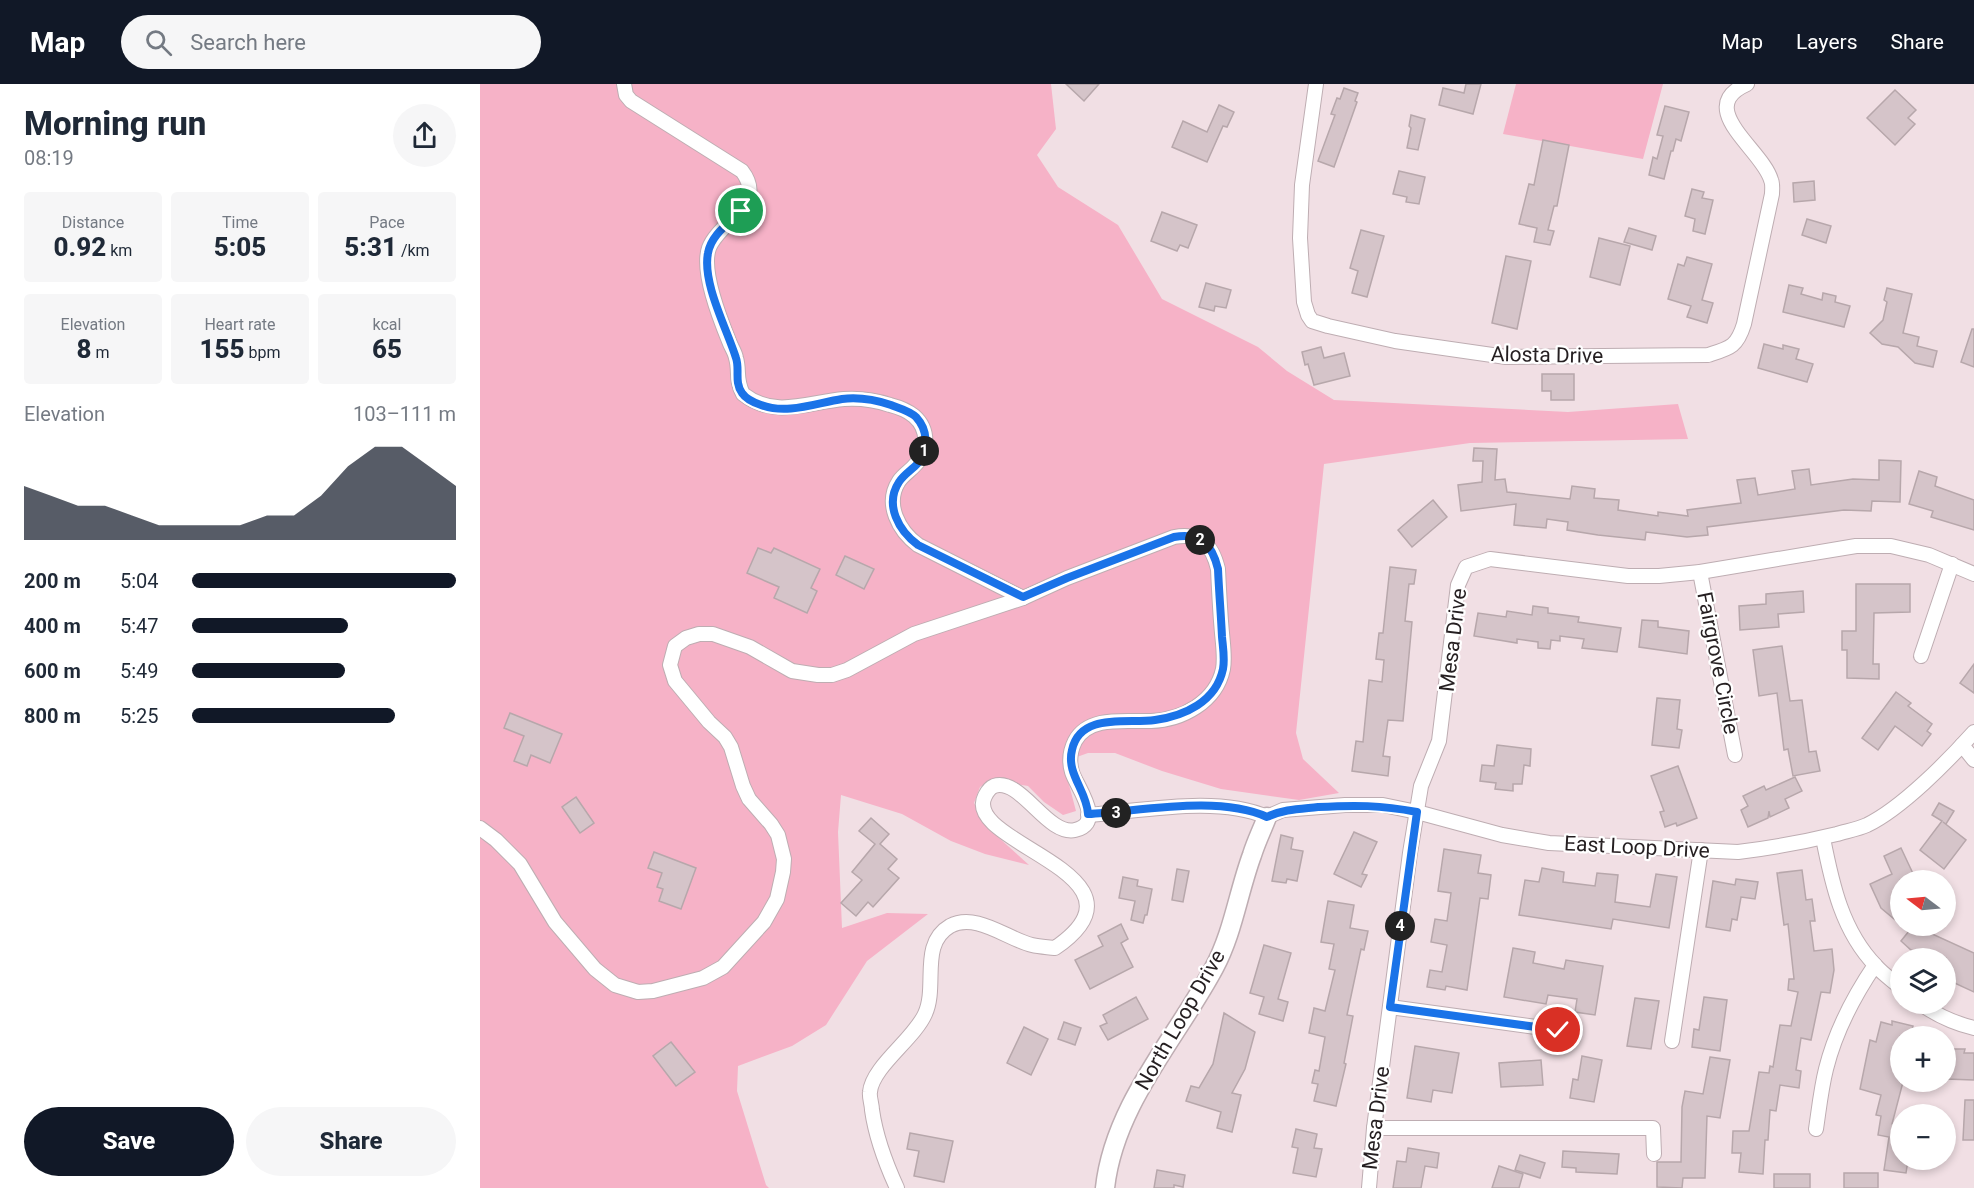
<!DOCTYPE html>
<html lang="en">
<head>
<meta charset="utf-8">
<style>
	:root { --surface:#fff; --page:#f6f6f7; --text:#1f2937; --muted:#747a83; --accent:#111827 }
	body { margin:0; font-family:Roboto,sans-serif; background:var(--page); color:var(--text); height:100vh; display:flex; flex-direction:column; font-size:22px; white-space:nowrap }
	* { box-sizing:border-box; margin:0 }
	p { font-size:20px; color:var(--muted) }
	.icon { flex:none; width:33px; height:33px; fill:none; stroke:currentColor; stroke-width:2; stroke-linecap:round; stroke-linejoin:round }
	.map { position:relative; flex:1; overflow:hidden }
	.drawer { display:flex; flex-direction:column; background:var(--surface); width:480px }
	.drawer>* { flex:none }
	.needle { width:39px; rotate:286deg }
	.controls { position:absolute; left:1410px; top:786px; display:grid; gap:12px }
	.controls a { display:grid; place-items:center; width:66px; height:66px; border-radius:50%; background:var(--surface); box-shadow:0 3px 9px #0003; font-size:30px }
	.pin { position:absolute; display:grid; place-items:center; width:51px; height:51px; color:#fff; margin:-26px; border:3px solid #fff; border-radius:50%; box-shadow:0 2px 6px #0007 }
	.km { position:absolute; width:30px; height:30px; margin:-15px; border-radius:50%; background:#222; color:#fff; font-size:16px; line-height:30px; text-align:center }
	.round { display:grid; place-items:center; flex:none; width:63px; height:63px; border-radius:32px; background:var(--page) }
	.headline { display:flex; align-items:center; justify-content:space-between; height:102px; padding:0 24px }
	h1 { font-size:33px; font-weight:800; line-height:45px }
	.metrics { display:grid; grid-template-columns:repeat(3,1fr); gap:9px; height:102px; padding:6px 24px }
	.metrics div { display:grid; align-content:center; border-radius:6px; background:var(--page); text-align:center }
	.metrics b { font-size:26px; font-weight:800 }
	.metrics small { font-size:16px; font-weight:400 }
	.metrics p { font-size:16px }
	.chart { height:168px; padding:12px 24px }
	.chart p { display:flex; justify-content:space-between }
	.chart svg { width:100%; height:108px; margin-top:6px; fill:var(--accent); opacity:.7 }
	.action { display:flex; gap:12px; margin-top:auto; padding:12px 24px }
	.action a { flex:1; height:69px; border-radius:36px; background:var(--accent); color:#fff; font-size:24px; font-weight:800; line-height:69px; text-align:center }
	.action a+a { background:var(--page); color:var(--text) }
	ul { padding:0 24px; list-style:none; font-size:20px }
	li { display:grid; grid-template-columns:96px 72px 1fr; align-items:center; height:45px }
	li i { height:15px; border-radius:8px; background:var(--accent) }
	header { display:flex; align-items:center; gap:36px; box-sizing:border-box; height:84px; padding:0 30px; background:var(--accent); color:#fff }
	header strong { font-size:28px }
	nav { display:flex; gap:33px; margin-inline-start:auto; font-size:21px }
	.search { width:420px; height:54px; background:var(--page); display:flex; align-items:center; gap:15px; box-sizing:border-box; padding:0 21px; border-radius:33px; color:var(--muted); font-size:22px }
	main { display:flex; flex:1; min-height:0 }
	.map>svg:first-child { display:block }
</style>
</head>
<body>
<header>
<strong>Map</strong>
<div class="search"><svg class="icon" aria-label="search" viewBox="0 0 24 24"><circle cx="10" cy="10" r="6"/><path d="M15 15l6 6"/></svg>Search here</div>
<nav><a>Map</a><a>Layers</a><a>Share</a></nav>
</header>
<main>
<section class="drawer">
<div class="headline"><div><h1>Morning run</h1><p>08:19</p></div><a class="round"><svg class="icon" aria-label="share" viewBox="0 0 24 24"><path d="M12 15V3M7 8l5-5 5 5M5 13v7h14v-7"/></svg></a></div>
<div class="metrics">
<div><p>Distance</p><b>0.92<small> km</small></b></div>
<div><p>Time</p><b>5:05</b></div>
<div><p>Pace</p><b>5:31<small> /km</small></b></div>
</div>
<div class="metrics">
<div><p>Elevation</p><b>8<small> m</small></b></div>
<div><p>Heart rate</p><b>155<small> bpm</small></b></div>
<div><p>kcal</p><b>65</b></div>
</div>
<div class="chart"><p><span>Elevation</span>103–111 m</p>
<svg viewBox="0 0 160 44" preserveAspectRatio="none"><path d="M0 44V22L10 26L20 30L30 30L40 34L50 38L60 38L70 38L80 38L90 34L100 34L110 26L120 14L130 6L140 6L150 14L160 22V44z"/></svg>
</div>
<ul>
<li><b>200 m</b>5:04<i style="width:100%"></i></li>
<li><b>400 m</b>5:47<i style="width:59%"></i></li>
<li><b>600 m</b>5:49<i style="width:58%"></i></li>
<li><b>800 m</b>5:25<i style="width:77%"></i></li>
</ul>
<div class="action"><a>Save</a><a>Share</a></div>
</section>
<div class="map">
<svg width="1494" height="1104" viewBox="0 0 1494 1104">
	<rect width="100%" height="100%" fill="#f1dfe4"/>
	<g fill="#f6b2c7">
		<polygon points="0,0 571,0 576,45 557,71 578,103 638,141 682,215 778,263 807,287 854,316 1088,328 1198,320 1208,355 990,359 844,380 816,649 823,675 859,709 819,716 741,705 682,687 635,669 608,669 583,678 596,727 583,731 564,718 548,702 510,696 500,703 494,719 508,744 549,781 505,770 471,757 422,730 361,711 358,748 362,844 407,829 448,830 387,877 346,941 312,962 258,982 257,1007 286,1101 289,1104 0,1104"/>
		<polygon points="1036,0 1183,0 1163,75 1023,50"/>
	</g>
	<g fill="#d5c4c9" stroke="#b7a7ab" stroke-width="1.5">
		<polygon points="586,0 619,0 604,17"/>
		<polygon points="986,0 1001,0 993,30 959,21 963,4 984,9"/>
		<polygon points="864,4 878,9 875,17 877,18 854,83 838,77 855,31 851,30 857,14 860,15"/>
		<polygon points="1415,6 1436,26 1428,34 1435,40 1415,61 1387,34"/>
		<polygon points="739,21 754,28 747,43 743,42 727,78 692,63 703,37 727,48"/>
		<polygon points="1185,22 1209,28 1201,57 1196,55 1193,67 1191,67 1184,95 1169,91 1173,73 1177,75 1183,52 1177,51"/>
		<polygon points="931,31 945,35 938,66 927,64 931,44 929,42"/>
		<polygon points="1063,56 1089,61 1077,122 1074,122 1068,146 1074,147 1070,161 1054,158 1057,144 1039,140 1049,100 1054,101"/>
		<polygon points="919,87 945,93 939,120 926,118 927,113 913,110"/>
		<polygon points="1334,97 1335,116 1314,118 1313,99"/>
		<polygon points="1212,105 1224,108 1222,114 1233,116 1225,150 1213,147 1215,135 1205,132"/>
		<polygon points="682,128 717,141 708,164 700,161 697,167 671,157"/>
		<polygon points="1327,135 1351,142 1346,159 1322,151"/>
		<polygon points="1149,144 1176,152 1172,166 1144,158"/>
		<polygon points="881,146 904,152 887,213 872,209 878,187 870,184"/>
		<polygon points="1119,154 1150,162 1140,201 1110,193"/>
		<polygon points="1026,172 1051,177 1037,245 1012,239"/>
		<polygon points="1207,173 1232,180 1222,216 1233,219 1227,239 1207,233 1211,222 1188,215 1198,180 1204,182"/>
		<polygon points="726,199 751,206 746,224 735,222 734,227 719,223"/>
		<polygon points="1309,201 1323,204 1321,210 1342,216 1343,209 1356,212 1355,218 1370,222 1364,243 1303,228"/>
		<polygon points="1407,204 1432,210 1423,249 1439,253 1437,262 1457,267 1453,283 1435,279 1418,263 1402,260 1390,249 1403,236 1407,218 1404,216"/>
		<polygon points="1492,245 1494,245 1494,283 1481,278"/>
		<polygon points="1284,260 1303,265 1303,261 1319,265 1316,275 1333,280 1327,298 1278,284"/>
		<polygon points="841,263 844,274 864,269 870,292 834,301 828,280 825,281 822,268"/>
		<polygon points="1062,290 1094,290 1094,316 1071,316 1071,307 1062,307"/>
		<polygon points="994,364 1017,365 1015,396 1025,395 1027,408 1090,415 1092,402 1115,405 1114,414 1139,416 1138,426 1178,432 1178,428 1208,432 1207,426 1261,419 1257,396 1275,394 1278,411 1315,405 1312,387 1329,385 1331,401 1373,395 1399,396 1399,376 1421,377 1420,418 1392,417 1391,427 1364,426 1227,443 1228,451 1207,453 1166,448 1165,456 1118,451 1087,446 1088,438 1067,435 1066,444 1034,441 1036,420 981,427 978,401 1002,398 1003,377 993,377"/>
		<polygon points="1439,387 1457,393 1455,402 1494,416 1494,446 1451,433 1453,427 1429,420"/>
		<polygon points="953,416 967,433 932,463 918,446"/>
		<polygon points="278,464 291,469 294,464 340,485 331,504 337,507 327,529 294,514 299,503 267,489"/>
		<polygon points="365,472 394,485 384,505 356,491"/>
		<polygon points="910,483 936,486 934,500 929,500 925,537 932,538 923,637 908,636 903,672 910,673 908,692 872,687 876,657 883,658 889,596 902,598 904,576 896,575 899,549 903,549"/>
		<polygon points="1376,500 1430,500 1430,528 1394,529 1393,580 1399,580 1399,595 1367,594 1367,566 1362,566 1362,547 1376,547"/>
		<polygon points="1323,507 1324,528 1298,530 1299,543 1260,546 1259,522 1286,520 1286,510"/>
		<polygon points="1053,522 1068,524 1068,529 1099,533 1098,538 1141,544 1137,568 1102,564 1104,555 1080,552 1080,557 1071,556 1070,565 1058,564 1058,558 1037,555 1037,559 994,552 998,529 1026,533 1027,527 1052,531"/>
		<polygon points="1162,536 1178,537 1178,543 1209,547 1207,570 1159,563"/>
		<polygon points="1302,562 1310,617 1322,616 1329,668 1336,667 1340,687 1313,692 1308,665 1304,666 1297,609 1279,612 1273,566"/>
		<polygon points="1494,580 1494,609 1480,599"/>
		<polygon points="1416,608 1431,619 1428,622 1452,640 1447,647 1451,650 1442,662 1415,642 1398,666 1382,654"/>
		<polygon points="1177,614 1200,616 1197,645 1202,646 1199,664 1172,661"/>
		<polygon points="30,629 82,650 70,679 51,671 47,682 34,677 44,652 24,644"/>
		<polygon points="1017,661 1051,665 1050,682 1044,681 1042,700 1033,700 1033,707 1015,705 1016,699 1000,697 1002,681 1014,682"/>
		<polygon points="1198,682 1217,734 1197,742 1196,739 1185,743 1180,728 1184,727 1171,692"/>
		<polygon points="1315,693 1322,707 1305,715 1309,724 1290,733 1289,727 1288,734 1268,743 1261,726 1268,722 1263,712 1284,702 1286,706"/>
		<polygon points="96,713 114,739 100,749 82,723"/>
		<polygon points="1459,719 1474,727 1466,740 1463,738 1486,756 1464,785 1440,766 1462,737 1452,731"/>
		<polygon points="391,734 409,750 400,760 417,775 408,785 419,794 393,823 388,818 376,832 361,819 382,796 372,788 395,760 379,747"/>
		<polygon points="874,748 897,758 882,790 887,791 881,803 854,790"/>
		<polygon points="801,751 813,754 811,765 823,767 817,797 807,795 806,799 792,797"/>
		<polygon points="1421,764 1436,796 1420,796 1420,840 1401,824 1390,800 1412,790 1404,772"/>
		<polygon points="964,765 1001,771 998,789 1011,791 1008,815 1000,814 987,906 966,902 965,906 947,903 950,886 962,888 967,861 951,858 955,835 967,837 971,809 958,807"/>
		<polygon points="174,768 216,784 201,825 179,817 183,805 177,803 182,789 168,784"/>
		<polygon points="1062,784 1084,788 1083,798 1115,802 1117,789 1138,791 1135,818 1170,823 1176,790 1197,793 1189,844 1133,835 1131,845 1039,831 1045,796 1059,798"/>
		<polygon points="697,785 709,787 703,818 692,816"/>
		<polygon points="1322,786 1326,816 1332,815 1335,837 1330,837 1334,867 1352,865 1354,886 1350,909 1341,908 1331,956 1321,954 1316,986 1321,987 1319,1004 1300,1001 1296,1027 1290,1026 1288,1056 1285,1056 1283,1090 1259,1088 1261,1069 1252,1069 1253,1047 1269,1047 1279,988 1289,989 1290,982 1293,983 1300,941 1311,942 1318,908 1308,906 1309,895 1314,895 1308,840 1304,841 1297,789"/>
		<polygon points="643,793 658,796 657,802 672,805 667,831 665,831 663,839 651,836 655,817 639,814"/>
		<polygon points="1256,795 1278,798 1275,815 1261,813 1257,836 1252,835 1250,847 1226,843 1233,797 1255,801"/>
		<polygon points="848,817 874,821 870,844 888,847 884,866 881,865 867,931 873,932 864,979 866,980 856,1022 834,1017 838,1000 832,999 835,986 839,987 845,953 829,949 834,924 845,927 855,886 849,885 854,860 841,858"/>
		<polygon points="641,840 648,855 641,859 653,883 610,905 595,876 623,862 618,852"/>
		<polygon points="1433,842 1456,842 1450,849 1494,869 1494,908 1466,895 1469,883 1466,881 1466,874 1451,874 1431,866 1421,857"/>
		<polygon points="784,861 811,869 798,915 808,918 803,937 779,930 784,913 770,909"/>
		<polygon points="1033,864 1055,868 1053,879 1084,885 1086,876 1123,882 1115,931 1095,928 1097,915 1068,911 1066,920 1024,913"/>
		<polygon points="656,913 668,935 628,956 620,942 627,939 623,931"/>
		<polygon points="1224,913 1247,916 1240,967 1212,963 1214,945 1219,946"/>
		<polygon points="1155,914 1179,917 1171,965 1147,962"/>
		<polygon points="744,929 775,948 765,985 752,1009 761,1011 752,1048 737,1044 741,1028 706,1017 711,1002 719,1004 733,980"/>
		<polygon points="1412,937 1433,942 1432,946 1442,948 1441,952 1420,952 1420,966 1414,989 1420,991 1420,998 1423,998 1412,1040 1420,1042 1420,1076 1428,1076 1426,1089 1404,1086 1409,1053 1398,1051 1401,1032 1396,1031 1401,1011 1380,1005 1390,956 1396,958 1401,938 1412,941"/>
		<polygon points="584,938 601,944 595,961 578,955"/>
		<polygon points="544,943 568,955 551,991 527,979"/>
		<polygon points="191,958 215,988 196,1002 173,972"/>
		<polygon points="935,962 979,969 972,1009 953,1006 951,1018 927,1014"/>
		<polygon points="1466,965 1485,965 1484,969 1494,969 1494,996 1466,995"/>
		<polygon points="1102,972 1122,976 1114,1018 1090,1014 1093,995 1098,996"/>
		<polygon points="1230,973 1250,976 1240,1034 1227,1032 1225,1094 1203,1094 1202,1104 1177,1103 1177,1078 1201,1078 1202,1023 1205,1007 1223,1010"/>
		<polygon points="1061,976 1063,1001 1021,1003 1019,979"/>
		<polygon points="1485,1016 1494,1016 1494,1056 1483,1056"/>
		<polygon points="816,1045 837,1050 834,1064 842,1065 836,1093 813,1089 818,1064 812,1063"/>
		<polygon points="430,1049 473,1057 464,1098 434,1092 439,1067 427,1065"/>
		<polygon points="928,1064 959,1069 957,1084 945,1082 941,1104 913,1104 917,1077 926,1078"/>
		<polygon points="1083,1067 1139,1070 1137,1090 1096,1088 1096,1084 1082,1083"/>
		<polygon points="1040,1071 1065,1079 1060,1094 1035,1086"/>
		<polygon points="1019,1082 1043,1090 1039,1104 1012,1104"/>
		<polygon points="677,1086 705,1091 703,1103 694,1101 694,1104 674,1104"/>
		<rect x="1364" y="1089" width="34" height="15"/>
		<rect x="1294" y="1090" width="36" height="14"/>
	</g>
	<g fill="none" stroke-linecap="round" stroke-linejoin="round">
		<g stroke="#beadb2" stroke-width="16">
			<g id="street">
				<path d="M144,0L146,11L151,17L262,87C288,121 239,137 229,164C221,187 240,235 249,257C251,263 255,268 256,274C260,287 255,295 263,310C295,335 328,318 364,315C379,314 395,316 410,321C418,323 428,327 434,332C449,345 449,368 435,381C430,387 424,390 419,397C404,420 419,447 438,461L543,514"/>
				<path d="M836,0L822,101L820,154L824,218L828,231L832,237L848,242L915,257L1026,273L1228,271C1250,264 1257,263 1264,240L1292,110C1292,106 1293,100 1291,96C1283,66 1213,24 1267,0"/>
				<polyline points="1220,488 1255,671"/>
				<polyline points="1441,572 1472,480"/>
				<polyline points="1482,661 1494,676"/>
				<path d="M608,731C662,727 738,711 787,733L803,726L865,721H903L937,728L1022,751L1069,759L1258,768C1291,764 1324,758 1357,750C1367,747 1378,745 1387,741C1422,724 1468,677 1494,648"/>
				<path d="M0,744L16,756L40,780L75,838L115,885L135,901L158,908L173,907L223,894L243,883L284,838L297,815L303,788L304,775L298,751L291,740L269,715L263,702L251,663L245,653L229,638L195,597L190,581L195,562L206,554L219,550H233L270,563L312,587L338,591H352L367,586L434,550L543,514L587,494L694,453C720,448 732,460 738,485C739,506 740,528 742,549C743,560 745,574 743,585C736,618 702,636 671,637C646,638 609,631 595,657C590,667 589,678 592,688C596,702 626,739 595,746C567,752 541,693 514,702C509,704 507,708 505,712C480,760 683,790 575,864C568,863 560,863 552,861C527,855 496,828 470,842C439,860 458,902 445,930C434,955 392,983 390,1008C389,1013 392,1020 392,1026C396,1054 405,1078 417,1104"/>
				<path d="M1343,754C1352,800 1362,847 1396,882C1403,890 1412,896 1420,903"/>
				<path d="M1441,920C1458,932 1473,939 1494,944"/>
				<polyline points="910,923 1078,946"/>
				<polyline points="1192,957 1221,766"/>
				<polyline points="894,1044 1173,1044 1174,1070"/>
				<path d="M1336,1045C1339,1025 1341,1005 1346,985C1355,949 1374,912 1395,881"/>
				<polyline points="889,1104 894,1044 930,769 941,702 959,657 978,501 986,483 1010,475 1148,492 1179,492 1220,488 1376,462 1411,462 1449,471 1494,490"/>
			</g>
		</g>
		<g stroke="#beadb2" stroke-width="21">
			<path id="secondary" d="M625,1104C634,1021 696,955 734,884C753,849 758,809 772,771C776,758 782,746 787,733"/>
		</g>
		<use href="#street" stroke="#fff" stroke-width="14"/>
		<use href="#secondary" stroke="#fff" stroke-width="18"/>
	</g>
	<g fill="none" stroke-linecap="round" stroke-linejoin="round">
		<g stroke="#fff" stroke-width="12">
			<path id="route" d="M261,127C248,140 231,151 228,169C222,199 247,245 256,274C260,285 254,298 262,309C266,315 275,319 281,321C307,331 336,319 362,315C378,313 396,316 411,321C419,324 430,327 436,333C448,346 449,365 438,379C432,386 424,390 419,398C404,421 419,447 438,461L543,513L587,494L694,453C720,448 732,460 738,485C739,508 741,531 742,553C743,564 745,575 743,585C736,618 704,632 675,636C648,640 600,628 592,666C586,690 607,707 608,730C662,727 738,711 787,733C804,725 819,725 838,723C875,721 900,721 937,728L910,923L1078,946"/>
		</g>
		<use href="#route" stroke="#1a73e8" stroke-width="8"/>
	</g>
	<g text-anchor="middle" stroke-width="4.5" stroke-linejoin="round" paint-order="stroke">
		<g font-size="21" fill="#251f21" stroke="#fff">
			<text transform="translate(1067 271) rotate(1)" y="7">Alosta Drive</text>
			<text transform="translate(973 556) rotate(-83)" y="7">Mesa Drive</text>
			<text transform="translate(1238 579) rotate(79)" y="7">Fairgrove Circle</text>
			<text transform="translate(1157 763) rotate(3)" y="7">East Loop Drive</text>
			<text transform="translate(700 936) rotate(-60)" y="7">North Loop Drive</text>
			<text transform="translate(896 1034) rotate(-83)" y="7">Mesa Drive</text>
		</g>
	</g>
</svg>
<div class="controls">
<a><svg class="needle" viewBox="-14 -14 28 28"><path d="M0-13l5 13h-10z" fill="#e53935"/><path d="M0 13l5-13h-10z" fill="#747a83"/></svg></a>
<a><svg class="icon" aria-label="layers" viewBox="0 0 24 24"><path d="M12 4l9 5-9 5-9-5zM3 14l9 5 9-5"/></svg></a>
<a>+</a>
<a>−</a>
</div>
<div class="pin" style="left:261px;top:127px;background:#1e9e55"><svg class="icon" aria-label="arrive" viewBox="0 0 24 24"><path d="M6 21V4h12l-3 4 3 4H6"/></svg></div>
<div class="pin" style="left:1078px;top:946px;background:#d93025"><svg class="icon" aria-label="check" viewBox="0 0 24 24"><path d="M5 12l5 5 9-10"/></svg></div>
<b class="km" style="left:444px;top:367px">1</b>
<b class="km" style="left:720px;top:456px">2</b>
<b class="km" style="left:636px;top:729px">3</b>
<b class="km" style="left:920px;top:842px">4</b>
</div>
</main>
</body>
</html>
